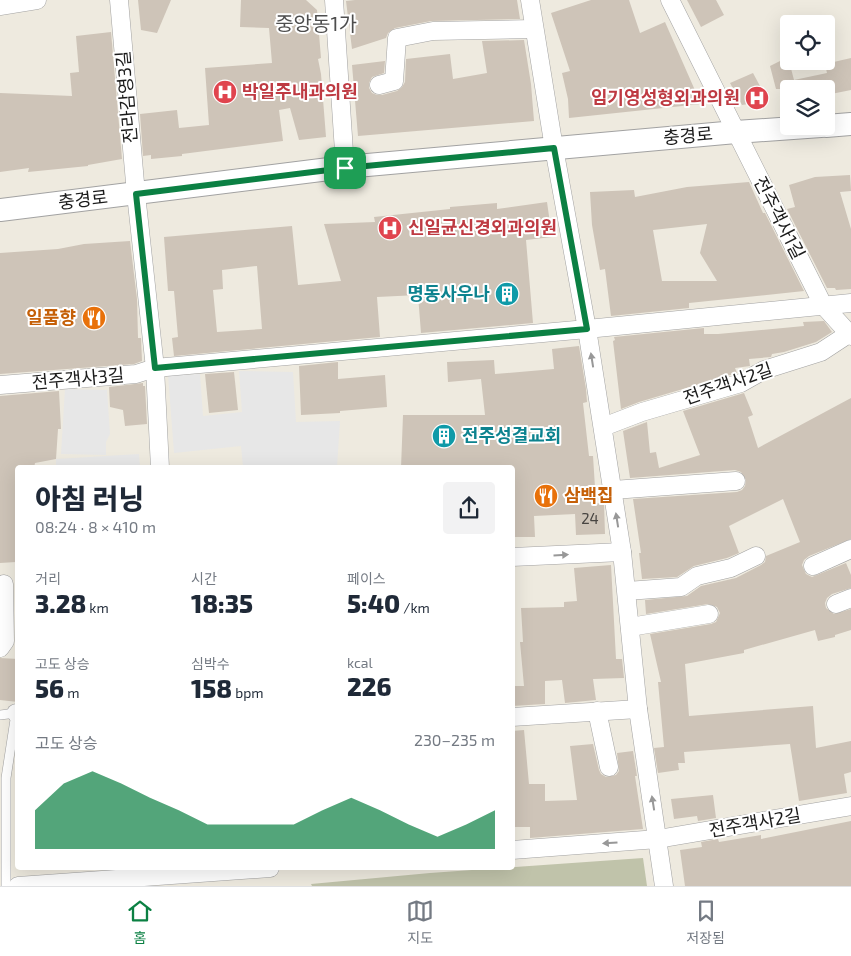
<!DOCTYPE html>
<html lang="ko">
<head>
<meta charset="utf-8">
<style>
	:root { --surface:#fff; --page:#f2f2f3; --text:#1f2937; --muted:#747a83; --line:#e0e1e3; --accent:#0b8043 }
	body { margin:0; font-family:"Exo 2","Noto Sans KR",sans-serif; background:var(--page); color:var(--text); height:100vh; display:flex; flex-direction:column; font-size:19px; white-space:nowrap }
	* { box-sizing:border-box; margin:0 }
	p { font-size:16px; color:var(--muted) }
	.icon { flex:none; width:28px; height:28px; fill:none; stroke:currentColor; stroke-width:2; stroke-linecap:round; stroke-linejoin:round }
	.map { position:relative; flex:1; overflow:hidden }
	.sheet { position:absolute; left:15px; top:465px; width:500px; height:405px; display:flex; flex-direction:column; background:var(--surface); border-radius:5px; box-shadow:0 5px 20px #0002 }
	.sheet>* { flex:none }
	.controls { position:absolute; left:780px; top:15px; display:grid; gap:10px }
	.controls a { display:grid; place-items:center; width:55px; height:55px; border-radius:5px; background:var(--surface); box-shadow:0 5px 20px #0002; font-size:25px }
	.pin { position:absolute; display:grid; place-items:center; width:42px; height:42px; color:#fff; margin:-21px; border-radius:10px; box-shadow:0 2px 8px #0006 }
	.round { display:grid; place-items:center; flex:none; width:52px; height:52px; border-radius:5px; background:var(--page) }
	.headline { display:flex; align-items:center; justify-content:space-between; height:85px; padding:0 20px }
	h1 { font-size:28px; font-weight:800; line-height:38px }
	.metrics { display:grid; grid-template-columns:repeat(3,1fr); gap:8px; height:85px; padding:5px 20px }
	.metrics div { display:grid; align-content:center }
	.metrics b { font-size:25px; font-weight:800 }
	.metrics small { font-size:14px; font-weight:400 }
	.metrics p { font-size:14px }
	.chart { height:140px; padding:10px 20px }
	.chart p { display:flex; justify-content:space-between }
	.chart svg { width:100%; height:90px; margin-top:5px; fill:var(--accent); opacity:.7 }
	.tab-bar { display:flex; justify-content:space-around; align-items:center; height:70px; border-top:1px solid var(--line); background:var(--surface); font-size:14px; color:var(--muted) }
	.tab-bar a { display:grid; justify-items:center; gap:2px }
	.tab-bar .on { color:var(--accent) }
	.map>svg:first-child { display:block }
</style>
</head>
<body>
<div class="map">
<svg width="851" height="886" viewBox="0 0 851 886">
	<rect width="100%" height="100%" fill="#eeeadf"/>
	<polygon fill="#c0c3aa" points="643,858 647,886 312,886 311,884 430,873"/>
	<g fill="#e7e7e7">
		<polygon points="239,371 293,372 296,422 340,421 337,467 243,467 241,446 174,453 168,375 200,374 203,416 242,412"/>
		<polygon points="65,389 107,390 110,434 106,442 106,455 61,454"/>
		<polygon points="139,454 140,467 56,467 56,459"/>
	</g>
	<g fill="#cec4b8" fill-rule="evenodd">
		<polygon points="138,0 171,0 157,33 141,30"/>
		<polygon points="241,0 306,0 317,10 321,58 318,59 321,74 326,137 299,140 290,108 279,110 283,141 182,154 182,156 151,159 151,155 143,156 140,114 177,110 179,128 209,125 205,68 272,63 269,28 240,27"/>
		<polygon points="355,0 517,0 520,19 431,21 395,28 388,33 386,38 352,49 346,1"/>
		<polygon points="591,0 629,0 640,33 665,22 701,104 569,118 568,99 562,73 570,71 551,13"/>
		<polygon points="687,0 716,0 724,15 701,27"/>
		<polygon points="111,32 122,159 88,165 88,166 28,172 29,168 0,172 0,93 72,96 70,73 79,72 76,36"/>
		<polygon points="524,40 531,84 534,121 358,136 352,65 385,61 384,73 372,77 369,83 369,88 372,93 377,95 382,95 397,91 402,87 405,82 406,59 450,54 453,79 487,73 482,41"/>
		<polygon points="788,57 794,80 827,73 825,64 851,58 851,90 826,95 826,89 776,89 770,66"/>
		<polygon points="753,73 768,101 742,105 730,83"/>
		<polygon points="850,175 851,191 840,192 851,229 851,289 836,290 835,288 827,288 787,209 795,207 789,185 815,177"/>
		<path d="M749,182L763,213H765L804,291L689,303V308L611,316L605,269L600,270L592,225L590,192L634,190L635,197L687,187ZM707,224L700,253L717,281H662L653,230Z"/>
		<path d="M547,202L552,237L526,240L533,323L421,333L418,295L377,297L380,337L174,356L172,338L178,337L174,291H168L164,237L292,226L298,285L341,281L324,224L375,222L374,217L450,209V207L497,203V209ZM257,266L262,329L217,332L213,290L223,289L222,270Z"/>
		<polygon points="130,241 137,299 138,338 141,338 142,361 134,364 0,374 0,253 58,249 84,244"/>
		<polygon points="824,321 832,332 816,342 784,352 772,354 771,357 749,359 750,366 735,368 737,373 639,402 621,409 613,341 615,340 614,337 704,328 704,334 718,334 804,326 803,322"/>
		<polygon points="579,346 586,389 587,402 583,403 589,456 593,456 596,503 604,503 605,534 576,535 575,514 534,516 535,537 512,537 512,468 401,468 403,415 485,415 481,379 448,382 447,362 494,360 495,374 554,369 552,349"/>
		<polygon points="338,362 338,379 385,375 387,407 340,411 340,413 301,415 299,366"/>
		<polygon points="234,372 238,410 209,413 205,374"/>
		<polygon points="143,383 143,386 145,386 147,424 125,426 123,410 110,407 109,387"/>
		<polygon points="59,391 61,429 58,429 56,459 35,463 34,468 18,468 16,562 0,563 0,396"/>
		<polygon points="744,393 753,415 748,417 758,448 851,398 851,539 809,556 804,560 802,565 806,574 812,577 846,563 851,575 851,588 832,594 827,598 825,603 826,608 834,614 851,609 851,630 835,635 835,637 818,641 815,630 744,650 744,653 685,664 689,716 813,706 816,748 851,741 851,772 844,774 847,793 799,801 790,744 684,752 685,763 678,763 679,770 658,773 654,748 664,747 658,682 661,682 650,634 711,624 716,622 720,613 717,607 708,604 646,614 645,600 687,596 701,586 736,578 761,565 765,562 766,556 800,542 783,499 729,526 739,553 727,558 694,566 677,577 642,579 639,553 641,553 633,499 737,492 742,490 745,486 746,480 741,472 735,470 630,478 623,431 647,422 650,453 656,452 659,468 700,455 683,411"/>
		<polygon points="611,565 616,659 622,659 624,678 593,679 596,700 565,703 562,680 545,681 545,704 512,706 512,686 524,686 520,642 523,642 521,608 564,607 564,602 577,601 574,568"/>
		<polygon points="0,658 18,659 18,702 0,700"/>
		<polygon points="524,730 529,784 545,784 545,801 577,800 570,746 593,744 599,770 601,774 606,777 616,775 619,771 617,753 633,751 637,776 635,776 643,829 530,838 530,827 512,827 512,731"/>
		<polygon points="713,795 716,818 698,821 697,816 674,819 671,799"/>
		<polygon points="851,821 851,886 685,886 680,850 702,847 701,842 718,839 719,842 761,835 761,839"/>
	</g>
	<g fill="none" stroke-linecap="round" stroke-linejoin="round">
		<g stroke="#a2a2a2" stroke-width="10">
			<polyline id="service" points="0,715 16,713 6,778 6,886"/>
		</g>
		<g stroke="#a2a2a2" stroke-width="19">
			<g id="minor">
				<polyline points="119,0 136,194 155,368 160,468"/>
				<polyline points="334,0 345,167"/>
				<polyline points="530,0 554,148 587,329 622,552 638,709 664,886"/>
				<polyline points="670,0 823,305 851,336"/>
				<polyline points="0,6 37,0"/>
				<polyline points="379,85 394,81 397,38 433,31 534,29"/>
				<polyline points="0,385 136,374 155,368 587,329 851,303"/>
				<polyline points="603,427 642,412 741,383 764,370 821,352 850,333"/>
				<polyline points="613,490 736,481"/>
				<polyline points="512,557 622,552"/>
				<polyline points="813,566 851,549"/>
				<polyline points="627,591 681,587 697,576 731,568 756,556"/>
				<polyline points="836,604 851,598"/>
				<polyline points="630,627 709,614"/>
				<polyline points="0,648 5,641 4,584"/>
				<polyline points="597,711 609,767"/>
				<polyline points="16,713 18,713"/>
				<polyline points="512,717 638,709"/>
				<polyline points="512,850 658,839 851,806"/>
				<polyline points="18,886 270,868"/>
			</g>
		</g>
		<g stroke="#a2a2a2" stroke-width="24">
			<g id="tertiary">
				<polyline points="826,126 851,124"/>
				<polyline points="0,210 345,167 736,132 821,126"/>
			</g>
		</g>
		<use href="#service" stroke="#fff" stroke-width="9"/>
		<use href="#minor" stroke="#fff" stroke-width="18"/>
		<use href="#tertiary" stroke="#fff" stroke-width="22"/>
	</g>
	<defs><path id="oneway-solid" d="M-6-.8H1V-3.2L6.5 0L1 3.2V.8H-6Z" transform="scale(1.25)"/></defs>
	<g fill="#989898">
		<use href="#oneway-solid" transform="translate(592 360) rotate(-99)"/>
		<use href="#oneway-solid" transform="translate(617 520) rotate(-99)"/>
		<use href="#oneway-solid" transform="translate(561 555) rotate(-3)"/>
		<use href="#oneway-solid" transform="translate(653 803) rotate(-99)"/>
		<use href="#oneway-solid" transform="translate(610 843) rotate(176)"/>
	</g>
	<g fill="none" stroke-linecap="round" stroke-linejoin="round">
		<g stroke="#fff" stroke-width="10">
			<polygon id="route" points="554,148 587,329 155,368 136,194 345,168"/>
		</g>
		<use href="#route" stroke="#0b8043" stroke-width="6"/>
	</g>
	<defs>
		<g id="hospital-disc" transform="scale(1.25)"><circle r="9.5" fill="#e0444e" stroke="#fff"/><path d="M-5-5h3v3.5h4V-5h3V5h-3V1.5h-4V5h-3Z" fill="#fff"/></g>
		<g id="building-disc" transform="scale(1.25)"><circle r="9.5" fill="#0f9aa8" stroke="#fff"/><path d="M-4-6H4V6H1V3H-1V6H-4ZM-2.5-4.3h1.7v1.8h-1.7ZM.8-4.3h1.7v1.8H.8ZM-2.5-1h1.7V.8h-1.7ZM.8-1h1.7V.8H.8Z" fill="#fff"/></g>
		<g id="restaurant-disc" transform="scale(1.25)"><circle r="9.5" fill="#e8710a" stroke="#fff"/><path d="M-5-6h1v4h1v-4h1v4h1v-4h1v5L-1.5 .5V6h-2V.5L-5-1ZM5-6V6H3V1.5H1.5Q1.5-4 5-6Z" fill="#fff"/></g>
	</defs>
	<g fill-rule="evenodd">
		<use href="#hospital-disc" x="225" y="92"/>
		<use href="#hospital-disc" x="757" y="98"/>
		<use href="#hospital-disc" x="390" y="228"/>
		<use href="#building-disc" x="507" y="294"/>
		<use href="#restaurant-disc" x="94" y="318"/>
		<use href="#building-disc" x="444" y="436"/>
		<use href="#restaurant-disc" x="546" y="496"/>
	</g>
	<g text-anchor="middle" stroke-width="4" stroke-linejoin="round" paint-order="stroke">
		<g font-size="15" fill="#484542">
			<text x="590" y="524">24</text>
		</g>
		<g font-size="18" font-weight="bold" fill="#be3a42" stroke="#fff" text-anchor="start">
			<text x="242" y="98">박일주내과의원</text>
			<text x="740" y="104" text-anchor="end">임기영성형외과의원</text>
			<text x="408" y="234">신일균신경외과의원</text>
		</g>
		<g font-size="18" fill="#1b1b1b" stroke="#fff">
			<text transform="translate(127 97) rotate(-95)" y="6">전라감영3길</text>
			<text transform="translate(688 136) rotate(-5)" y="6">충경로</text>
			<text transform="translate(83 200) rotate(-7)" y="6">충경로</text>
			<text transform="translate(779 218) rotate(63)" y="6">전주객사1길</text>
			<text transform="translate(78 379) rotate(-5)" y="6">전주객사3길</text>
			<text transform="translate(728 384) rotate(-19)" y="6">전주객사2길</text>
			<text transform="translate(755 823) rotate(-10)" y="6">전주객사2길</text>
		</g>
		<g font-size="18" font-weight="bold" fill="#0d838f" stroke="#fff" text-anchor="end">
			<text x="490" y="300">명동사우나</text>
			<text x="462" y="442" text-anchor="start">전주성결교회</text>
		</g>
		<g font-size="18" font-weight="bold" fill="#c56008" stroke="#fff" text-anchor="end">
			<text x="76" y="324">일품향</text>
			<text x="564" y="502" text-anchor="start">삼백집</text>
		</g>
		<g font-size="20" fill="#4e4e4e" stroke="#fff">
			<text x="316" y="31">중앙동1가</text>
		</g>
	</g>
</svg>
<div class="controls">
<a><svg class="icon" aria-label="locate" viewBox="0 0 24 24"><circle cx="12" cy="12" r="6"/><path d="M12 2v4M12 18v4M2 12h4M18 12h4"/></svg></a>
<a><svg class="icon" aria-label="layers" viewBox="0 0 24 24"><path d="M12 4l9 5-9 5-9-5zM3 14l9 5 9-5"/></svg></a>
</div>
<div class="pin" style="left:345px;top:168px;background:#1e9e55"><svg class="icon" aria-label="arrive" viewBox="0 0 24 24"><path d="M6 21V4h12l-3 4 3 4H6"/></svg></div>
<section class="sheet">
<div class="headline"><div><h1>아침 러닝</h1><p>08:24 · 8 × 410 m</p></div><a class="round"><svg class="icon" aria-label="share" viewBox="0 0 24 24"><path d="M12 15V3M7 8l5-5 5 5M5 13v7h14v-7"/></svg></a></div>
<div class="metrics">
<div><p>거리</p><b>3.28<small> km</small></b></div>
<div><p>시간</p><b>18:35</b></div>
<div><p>페이스</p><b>5:40<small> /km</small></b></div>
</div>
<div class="metrics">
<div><p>고도 상승</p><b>56<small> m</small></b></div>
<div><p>심박수</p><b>158<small> bpm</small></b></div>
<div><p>kcal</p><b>226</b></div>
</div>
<div class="chart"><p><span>고도 상승</span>230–235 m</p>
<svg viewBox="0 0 160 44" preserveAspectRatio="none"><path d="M0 44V25L10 12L20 6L30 12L40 19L50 25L60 32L70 32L80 32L90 32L100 25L110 19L120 25L130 32L140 38L150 32L160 25V44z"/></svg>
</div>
</section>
</div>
<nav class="tab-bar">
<a class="on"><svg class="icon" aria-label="home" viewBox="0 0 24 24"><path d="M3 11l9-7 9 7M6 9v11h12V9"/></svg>홈</a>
<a><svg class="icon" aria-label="map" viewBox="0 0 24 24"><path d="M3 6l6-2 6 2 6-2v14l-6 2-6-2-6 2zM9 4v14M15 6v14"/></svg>지도</a>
<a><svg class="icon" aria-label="saved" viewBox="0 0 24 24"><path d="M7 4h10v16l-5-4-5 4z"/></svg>저장됨</a>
</nav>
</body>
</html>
